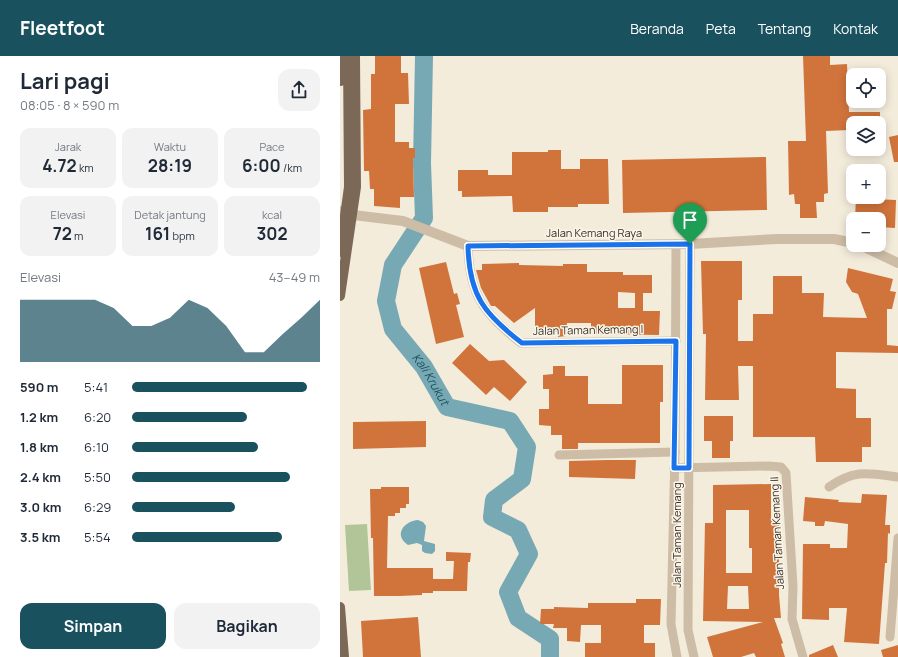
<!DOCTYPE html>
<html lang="id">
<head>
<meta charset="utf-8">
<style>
	:root { --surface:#fff; --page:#f2f2f3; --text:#1f2937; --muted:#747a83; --accent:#19515f }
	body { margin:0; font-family:Manrope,sans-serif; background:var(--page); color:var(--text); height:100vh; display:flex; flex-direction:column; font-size:15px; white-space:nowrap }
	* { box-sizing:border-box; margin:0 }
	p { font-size:13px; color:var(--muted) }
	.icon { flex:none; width:22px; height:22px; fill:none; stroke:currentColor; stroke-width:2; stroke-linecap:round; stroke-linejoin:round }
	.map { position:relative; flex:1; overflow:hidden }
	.drawer { display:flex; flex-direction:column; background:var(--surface); width:340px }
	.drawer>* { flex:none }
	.tools { position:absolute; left:506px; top:12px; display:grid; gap:8px }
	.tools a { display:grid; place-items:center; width:40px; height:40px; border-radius:8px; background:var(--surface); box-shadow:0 2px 10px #0003; font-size:20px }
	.pin { position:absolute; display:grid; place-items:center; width:34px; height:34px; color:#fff; margin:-41px -17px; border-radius:50% 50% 50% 0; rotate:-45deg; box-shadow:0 0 4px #0007 }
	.pin .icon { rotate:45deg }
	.round { display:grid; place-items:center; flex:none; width:42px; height:42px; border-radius:12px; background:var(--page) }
	.summary { display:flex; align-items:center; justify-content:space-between; height:68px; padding:0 20px }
	h1 { font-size:22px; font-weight:700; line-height:30px }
	.stats { display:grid; grid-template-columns:repeat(3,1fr); gap:6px; height:68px; padding:4px 20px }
	.stats div { display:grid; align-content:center; border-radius:10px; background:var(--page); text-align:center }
	.stats b { font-size:17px; font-weight:700 }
	.stats small { font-size:11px; font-weight:400 }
	.stats p { font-size:11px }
	.chart { height:112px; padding:8px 20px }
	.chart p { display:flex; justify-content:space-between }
	.chart svg { width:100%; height:72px; margin-top:4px; fill:var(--accent); opacity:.7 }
	.cta { display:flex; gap:8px; margin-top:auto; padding:8px 20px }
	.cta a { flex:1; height:46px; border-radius:12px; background:var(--accent); color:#fff; font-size:16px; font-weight:700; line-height:46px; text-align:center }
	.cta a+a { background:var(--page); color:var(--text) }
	ul { padding:0 20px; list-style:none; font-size:13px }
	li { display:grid; grid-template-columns:64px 48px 1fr; align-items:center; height:30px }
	li i { height:10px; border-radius:5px; background:var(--accent) }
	header { display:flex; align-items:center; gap:24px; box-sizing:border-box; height:56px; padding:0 20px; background:var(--accent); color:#fff }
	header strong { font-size:19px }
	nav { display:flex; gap:22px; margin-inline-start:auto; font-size:14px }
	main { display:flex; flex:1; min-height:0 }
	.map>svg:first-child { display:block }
</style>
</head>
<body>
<header>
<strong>Fleetfoot</strong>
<nav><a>Beranda</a><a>Peta</a><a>Tentang</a><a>Kontak</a></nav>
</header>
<main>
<section class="drawer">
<div class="summary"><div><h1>Lari pagi</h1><p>08:05 · 8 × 590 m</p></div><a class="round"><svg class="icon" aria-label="share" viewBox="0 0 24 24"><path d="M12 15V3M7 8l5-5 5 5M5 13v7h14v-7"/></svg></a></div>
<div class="stats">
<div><p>Jarak</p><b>4.72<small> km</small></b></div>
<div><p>Waktu</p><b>28:19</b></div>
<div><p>Pace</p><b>6:00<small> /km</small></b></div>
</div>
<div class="stats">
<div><p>Elevasi</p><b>72<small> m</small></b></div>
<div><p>Detak jantung</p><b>161<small> bpm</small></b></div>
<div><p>kcal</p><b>302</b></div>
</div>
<div class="chart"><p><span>Elevasi</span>43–49 m</p>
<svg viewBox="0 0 160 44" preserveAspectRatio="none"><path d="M0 44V6L10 6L20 6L30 6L40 6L50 11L60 22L70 22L80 17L90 6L100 11L110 22L120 38L130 38L140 27L150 17L160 6V44z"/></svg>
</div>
<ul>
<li><b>590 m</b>5:41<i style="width:93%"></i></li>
<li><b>1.2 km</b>6:20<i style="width:61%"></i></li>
<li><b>1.8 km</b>6:10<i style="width:67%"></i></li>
<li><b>2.4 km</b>5:50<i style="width:84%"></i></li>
<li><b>3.0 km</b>6:29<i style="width:55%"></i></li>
<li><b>3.5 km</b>5:54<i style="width:80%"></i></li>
</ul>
<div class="cta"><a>Simpan</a><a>Bagikan</a></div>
</section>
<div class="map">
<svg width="558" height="601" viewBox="0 0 558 601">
	<rect width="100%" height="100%" fill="#f4ecdb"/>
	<polygon fill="#b1c599" points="27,468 31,534 9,535 5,469"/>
	<path fill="#77a9b4" d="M78,464L83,466L86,470L84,485L95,488V495L92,498L85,497L82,495V489L77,487L68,489C53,479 64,465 78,464Z"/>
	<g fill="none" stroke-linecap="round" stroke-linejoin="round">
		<path stroke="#77a9b4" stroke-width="18" id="s1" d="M84,0L82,107L84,162L53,209L46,245L53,273L84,311L107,351L170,365L187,391L182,423L154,444L152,461L178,474L189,498L168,536L178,562L210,583V601"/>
	</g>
	<g fill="#d1743c" fill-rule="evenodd">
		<polygon points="35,0 61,0 61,17 68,17 69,48 55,48 55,86 69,86 69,92 75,92 75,102 73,102 74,141 60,141 60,152 34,150 34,133 30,133 29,115 24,115 23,54 31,53 31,18 35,18"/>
		<polygon points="463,0 490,0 490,9 507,8 509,56 540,56 540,67 509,67 509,74 486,75 488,137 484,138 484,146 476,146 477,162 460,162 460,148 455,148 454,138 449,139 448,85 466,85"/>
		<polygon points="558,79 558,106 554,106 549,81"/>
		<polygon points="208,94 221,94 221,113 240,113 240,103 268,103 269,148 238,148 238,151 208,151 208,156 173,156 172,140 122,141 122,135 118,135 118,114 148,114 148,119 172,119 172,96 208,96"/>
		<polygon points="426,101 427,154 283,157 282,104"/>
		<polygon points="516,141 535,141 535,143 556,144 555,172 539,171 539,163 515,163"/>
		<polygon points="361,205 402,205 402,244 398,244 398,285 413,285 413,258 433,258 433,220 462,220 462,237 484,237 483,261 527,262 518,238 512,236 506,226 508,212 553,223 550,235 556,236 552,253 547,253 547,289 558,290 558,297 496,296 496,332 516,333 516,362 531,362 531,391 522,391 522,406 476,406 475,381 413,381 413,310 398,310 399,344 365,344 366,278 363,278"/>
		<polygon points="106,206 114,238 117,237 120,248 116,249 124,281 96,288 79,212"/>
		<path d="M179,207V209L223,210V208H247V216H283V219H312V237H303V255H320L319,279L254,278V272H251V267H227L226,280L218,281V276H195V252L174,267L155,250H151L141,232L136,214H142V208ZM278,236L295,237V252H278Z"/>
		<polygon points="130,288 149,305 164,304 187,326 170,345 154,331 146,339 112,307"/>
		<polygon points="282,309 323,309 323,346 320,346 320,387 238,387 238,393 222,393 222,379 211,379 211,370 199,369 199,353 209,353 209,333 203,333 203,319 213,318 213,310 225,310 225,320 248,320 248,348 282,348"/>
		<polygon points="364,360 393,360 393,385 390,385 390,402 372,402 372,385 364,385"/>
		<polygon points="86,365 86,391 13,393 13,366"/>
		<polygon points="266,404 296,404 295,423 229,421 229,405"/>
		<path d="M431,428V465H439V539L441,562H434L443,587L441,588L445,601H416L414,597L401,601H373L367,581L423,566L363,565L365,467H373V429ZM386,454H409V492H412V517H386ZM388,530H408L409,553H387Z"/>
		<polygon points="41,431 69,431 69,448 66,448 66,452 60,452 60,457 55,457 55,460 48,460 47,512 93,512 93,523 113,523 114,505 106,505 106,496 131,497 130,506 128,506 127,535 93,535 93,537 82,537 82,539 60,540 34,540 33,482 31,482 30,433 41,433"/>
		<polygon points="522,438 547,439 545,469 550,469 550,478 548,477 547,507 545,507 539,588 504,586 507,552 489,552 489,564 462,563 463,488 490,488 490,492 507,492 508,468 485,465 484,470 475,470 475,466 463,465 465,441 499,444 498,446 521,447"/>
		<polygon points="296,543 321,543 320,569 304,569 304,587 315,587 315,601 245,601 245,587 261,587 261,569 241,569 240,586 227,585 227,572 213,572 214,568 200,568 201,553 214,553 214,551 248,552 248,547 296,547"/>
		<polygon points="78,561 81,601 23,601 21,565"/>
		<polygon points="493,589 498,601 469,601 469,599"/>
		<polygon points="558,589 558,601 543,601 541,594"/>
	</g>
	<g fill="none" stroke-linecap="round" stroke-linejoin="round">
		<g stroke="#cebda6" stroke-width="9">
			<polyline points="336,188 335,396 331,568 337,601"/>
			<polyline points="350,188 348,574 354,601"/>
			<path d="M128,190C129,239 144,258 181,287L336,285"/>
			<polyline points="219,399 335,396"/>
			<polyline points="334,412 428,410 441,411 446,417 453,530 452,563 463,601"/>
			<path d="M489,431C515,413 528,417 558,421"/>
			<polyline points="550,581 558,482"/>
		</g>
		<g stroke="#cebda6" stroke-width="10">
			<polyline points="0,155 13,159 63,165 128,190 350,188 437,183 494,183 513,187"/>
			<polyline points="520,189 558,207"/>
		</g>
		<g stroke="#7c6857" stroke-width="10">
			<polyline points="0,240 16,131 15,0"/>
			<polyline points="0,551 4,601"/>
		</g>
		<g stroke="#7c6857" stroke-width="10">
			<polyline points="1,0 1,25"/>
			<polyline points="0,196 9,131 8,0"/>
		</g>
	</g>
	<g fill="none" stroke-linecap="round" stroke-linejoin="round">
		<g stroke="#fff" stroke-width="8">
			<path id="route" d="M350,188L349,412H334L336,285L182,287C144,258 129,239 128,190Z"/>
		</g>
		<use href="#route" stroke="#1a73e8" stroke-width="5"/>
	</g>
	<g text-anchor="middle" stroke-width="3" stroke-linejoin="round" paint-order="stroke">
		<g font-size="11" fill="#392f27" stroke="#fbf5e8">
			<text x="254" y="181">Jalan Kemang Raya</text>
			<text transform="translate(248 274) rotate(-1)" y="4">Jalan Taman Kemang I</text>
			<text transform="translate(437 477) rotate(-93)" y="4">Jalan Taman Kemang II</text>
			<text transform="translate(337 479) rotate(-90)" y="4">Jalan Taman Kemang</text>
		</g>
		<g font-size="12" font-style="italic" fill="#19515f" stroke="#fbf5e8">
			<text dy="4" stroke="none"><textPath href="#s1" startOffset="347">Kali Krukut</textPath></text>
		</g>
	</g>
</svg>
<div class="tools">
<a><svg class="icon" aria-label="locate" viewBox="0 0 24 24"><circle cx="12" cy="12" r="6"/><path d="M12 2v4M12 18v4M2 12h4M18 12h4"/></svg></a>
<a><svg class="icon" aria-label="layers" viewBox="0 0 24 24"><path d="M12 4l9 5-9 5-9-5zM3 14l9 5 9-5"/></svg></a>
<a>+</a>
<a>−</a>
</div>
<div class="pin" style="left:350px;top:188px;background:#1e9e55"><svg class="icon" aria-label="arrive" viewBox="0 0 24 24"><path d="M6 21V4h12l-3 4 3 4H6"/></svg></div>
</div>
</main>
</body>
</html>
